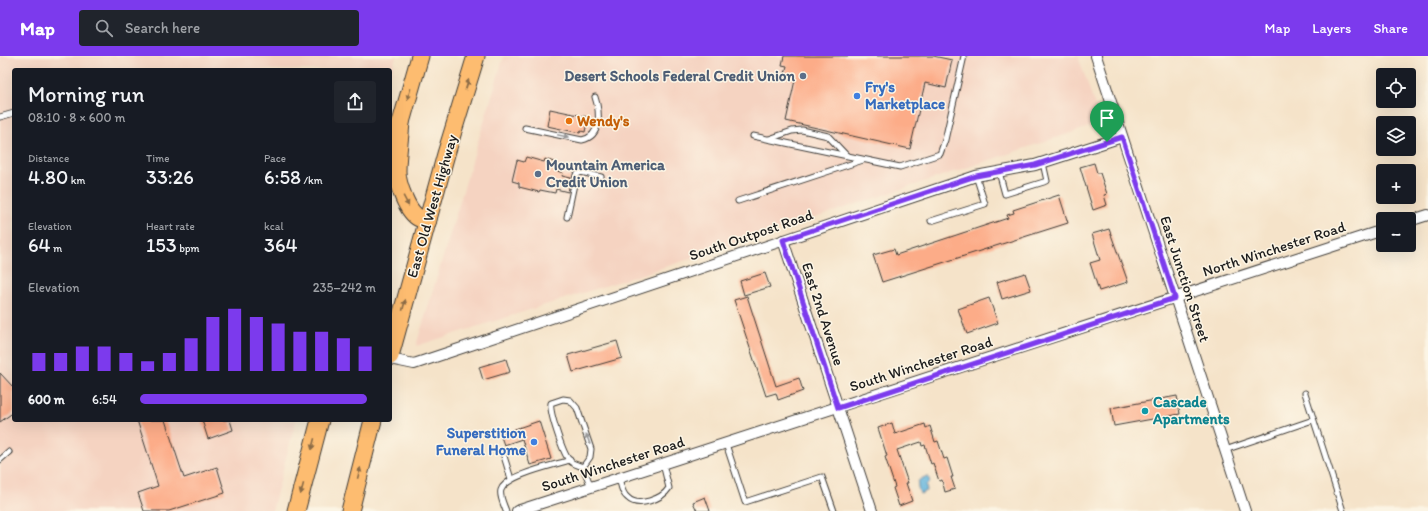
<!DOCTYPE html>
<html lang="en">
<head>
<meta charset="utf-8">
<style>
	:root { --surface:#171b24; --page:#20242c; --text:#f1f3f6; --muted:#9ea1a6; --accent:#7c3aed }
	body { margin:0; font-family:Itim,sans-serif; background:var(--page); color:var(--text); height:100vh; display:flex; flex-direction:column; font-size:15px; white-space:nowrap }
	* { box-sizing:border-box; margin:0 }
	p { font-size:13px; color:var(--muted) }
	.icon { flex:none; width:22px; height:22px; fill:none; stroke:currentColor; stroke-width:2; stroke-linecap:round; stroke-linejoin:round }
	.map { position:relative; flex:1; overflow:hidden }
	.panel { position:absolute; left:12px; top:12px; width:380px; height:354px; display:flex; flex-direction:column; background:var(--surface); border-radius:4px; box-shadow:0 4px 16px #0002 }
	.panel>* { flex:none }
	.tools { position:absolute; left:1376px; top:12px; display:grid; gap:8px }
	.tools a { display:grid; place-items:center; width:40px; height:40px; border-radius:4px; background:var(--surface); box-shadow:0 4px 16px #0002; font-size:20px }
	.pin { position:absolute; display:grid; place-items:center; width:34px; height:34px; color:#fff; margin:-41px -17px; border-radius:50% 50% 50% 0; rotate:-45deg; box-shadow:0 0 4px #0007 }
	.pin .icon { rotate:45deg }
	.round { display:grid; place-items:center; flex:none; width:42px; height:42px; border-radius:4px; background:var(--page) }
	.summary { display:flex; align-items:center; justify-content:space-between; height:68px; padding:0 16px }
	h1 { font-size:22px; font-weight:600; line-height:30px }
	.metrics { display:grid; grid-template-columns:repeat(3,1fr); gap:6px; height:68px; padding:4px 16px }
	.metrics div { display:grid; align-content:center }
	.metrics b { font-size:20px; font-weight:600 }
	.metrics small { font-size:11px; font-weight:400 }
	.metrics p { font-size:11px }
	.chart { height:112px; padding:8px 16px }
	.chart p { display:flex; justify-content:space-between }
	.chart svg { width:100%; height:72px; margin-top:4px; stroke:var(--accent); stroke-width:6 }
	ul { padding:0 16px; list-style:none; font-size:13px }
	li { display:grid; grid-template-columns:64px 48px 1fr; align-items:center; height:30px }
	li i { height:10px; border-radius:5px; background:var(--accent) }
	header { display:flex; align-items:center; gap:24px; box-sizing:border-box; height:56px; padding:0 20px; background:var(--accent); color:#fff }
	header strong { font-size:19px }
	nav { display:flex; gap:22px; margin-inline-start:auto; font-size:14px }
	.search { width:280px; height:36px; background:var(--page); display:flex; align-items:center; gap:10px; box-sizing:border-box; padding:0 14px; border-radius:4px; color:var(--muted); font-size:15px }
	.map>svg:first-child { display:block }
</style>
</head>
<body>
<header>
<strong>Map</strong>
<div class="search"><svg class="icon" aria-label="search" viewBox="0 0 24 24"><circle cx="10" cy="10" r="6"/><path d="M15 15l6 6"/></svg>Search here</div>
<nav><a>Map</a><a>Layers</a><a>Share</a></nav>
</header>
<div class="map">
<svg width="1428" height="455" viewBox="0 0 1428 455">
	<rect width="100%" height="100%" fill="#fcf5e5"/>
	<filter id="ink" filterUnits="userSpaceOnUse"><feTurbulence type="fractalNoise" baseFrequency=".025" numOctaves="2"/><feDisplacementMap in="SourceGraphic" scale="8" xChannelSelector="R" yChannelSelector="G"/><feConvolveMatrix kernelMatrix="1 2 1 2 8 2 1 2 1" color-interpolation-filters="sRGB"/></filter>
	<filter id="wash" filterUnits="userSpaceOnUse"><feTurbulence type="fractalNoise" baseFrequency=".012" numOctaves="4" result="noise"/><feDisplacementMap in="SourceGraphic" scale="16" xChannelSelector="R" yChannelSelector="G"/><feGaussianBlur stdDeviation="0.9" result="paint"/><feColorMatrix in="noise" values="0 0 0 0 0 0 0 0 0 0 0 0 0 0 0 0 0 1.4 0 .05"/><feComposite in="paint" operator="in"/></filter>
	<g filter="url(#wash)">
		<rect width="100%" height="100%" fill="#f5e3c9"/>
		<g fill="#f5d3c1">
			<polygon points="0,0 396,0 390,21 390,14 14,14 14,364 296,364 272,455 0,455"/>
			<polygon points="504,0 1078,0 1101,67 715,195 416,290"/>
		</g>
		<path fill="#62b4dd" stroke="#3f687c" d="M928,420L930,426L926,429L927,435L920,438C916,426 916,424 928,420Z"/>
		<g id="blocks">
			<g fill="#fcac88">
				<polygon points="784,0 933,0 952,4 946,32 925,27 910,93 786,65 795,24 784,21 787,10 782,9"/>
				<polygon points="550,53 588,61 585,76 581,75 580,77 547,70"/>
				<polygon points="526,101 544,106 545,103 554,106 554,108 559,109 557,115 563,117 562,120 571,122 568,136 556,133 555,137 540,134 539,136 519,131 519,127 512,125 517,104 524,106"/>
				<polygon points="1094,107 1097,117 1100,117 1107,138 1104,139 1107,149 1093,154 1080,111"/>
				<polygon points="1059,139 1068,167 882,226 873,199 894,193 896,199 1008,162 1007,159 1014,157 1013,154"/>
				<polygon points="1109,173 1128,226 1099,235 1090,207 1100,204 1092,178"/>
				<polygon points="765,217 770,231 744,239 740,225"/>
				<polygon points="1025,217 1031,234 1002,243 997,226"/>
				<polygon points="747,240 776,330 799,322 803,335 778,344 776,337 766,340 734,244"/>
				<polygon points="989,242 998,267 967,278 958,253"/>
				<polygon points="617,285 622,302 573,316 568,299"/>
				<polygon points="506,303 510,316 483,324 479,311"/>
				<polygon points="0,317 14,332 14,356 0,366"/>
				<polygon points="1177,340 1180,358 1114,370 1111,352"/>
				<polygon points="137,364 165,364 184,422 217,411 225,437 169,455 144,455 138,437 158,430"/>
				<polygon points="202,364 230,364 233,374 208,383"/>
				<polygon points="539,365 551,403 530,409 522,383 504,389 500,378"/>
				<polygon points="892,367 895,378 925,368 926,372 930,370 935,386 938,385 944,403 947,402 953,421 951,421 955,433 945,436 942,424 939,425 933,407 931,408 925,389 922,390 921,386 897,394 908,427 906,427 912,445 899,450 893,432 895,431 885,401 887,400 878,372"/>
				<polygon points="705,441 710,455 697,455 693,446"/>
			</g>
		</g>
	</g>
	<g filter="url(#ink)">
		<use href="#blocks" fill-opacity="0" stroke="#3d3a36" stroke-width="1"/>
		<g fill="none" stroke-linecap="round" stroke-linejoin="round">
			<g stroke="#3d3a36" stroke-width="7">
				<g id="service">
					<polyline points="0,61 14,57"/>
					<path d="M525,72L582,84C602,80 600,56 595,41"/>
					<polyline points="753,80 900,111 940,98 945,84 964,0"/>
					<polyline points="769,83 792,75 802,74 828,80 846,99"/>
					<polyline points="999,116 1005,138 1047,125 1043,107"/>
					<polyline points="738,145 863,104"/>
					<polyline points="567,161 576,119 581,116 601,121"/>
					<polyline points="931,165 985,148 976,120"/>
					<polyline points="1305,337 1343,455"/>
					<polyline points="726,388 745,446 822,421 834,455"/>
					<polyline points="1225,394 1313,364"/>
					<polyline points="503,397 511,423"/>
					<polyline points="0,404 9,396"/>
					<path d="M583,411C578,409 572,408 569,404C563,397 549,356 551,347L563,343L570,344L577,352L591,393L590,401L583,411L591,431"/>
					<path d="M619,422C621,429 622,438 628,442C638,452 662,443 669,432L663,408"/>
					<path d="M506,455C504,449 499,440 501,434C506,419 555,409 570,404"/>
				</g>
			</g>
			<g stroke="#3d3a36" stroke-width="12">
				<g id="minor">
					<polyline points="1096,0 1245,455"/>
					<polyline points="1409,165 1428,159"/>
					<polyline points="783,184 872,455"/>
					<polyline points="390,303 414,308 976,120 1035,109 1122,81"/>
					<polyline points="517,455 1383,174"/>
				</g>
			</g>
			<g stroke="#3d3a36" stroke-width="19">
				<g id="primary">
					<path d="M401,66C400,82 397,99 397,115C397,127 407,156 419,162C421,163 425,163 428,164"/>
					<polyline points="398,77 420,0"/>
					<polyline points="390,300 446,98 476,0"/>
					<polyline points="296,455 320,364"/>
					<polyline points="350,455 373,364"/>
				</g>
			</g>
			<use href="#service" stroke="#fff" stroke-width="5"/>
			<use href="#minor" stroke="#fff" stroke-width="10"/>
			<use href="#primary" stroke="#fdbc70" stroke-width="17"/>
		</g>
		<defs><path id="oneway-solid" d="M-6-.8H1V-3.2L6.5 0L1 3.2V.8H-6Z"/></defs>
		<g fill="#8c6c46">
			<use href="#oneway-solid" transform="translate(467 29) rotate(-73)"/>
			<use href="#oneway-solid" transform="translate(409 38) rotate(106)"/>
			<use href="#oneway-solid" transform="translate(406 145) rotate(62)"/>
			<use href="#oneway-solid" transform="translate(404 249) rotate(-75)"/>
			<use href="#oneway-solid" transform="translate(313 388) rotate(105)"/>
			<use href="#oneway-solid" transform="translate(359 417) rotate(-75)"/>
			<use href="#oneway-solid" transform="translate(302 433) rotate(105)"/>
		</g>
		<g fill="#999">
			<use href="#oneway-solid" transform="translate(563 80) rotate(12)"/>
			<use href="#oneway-solid" transform="translate(588 383) rotate(-110)"/>
		</g>
	</g>
	<g fill="none" stroke-linecap="round" stroke-linejoin="round" filter="url(#ink)">
		<g stroke="#fff" stroke-width="8">
			<polygon id="route" points="1122,81 1175,242 838,352 783,184 976,120 1035,109"/>
		</g>
		<use href="#route" stroke="#7c3aed" stroke-width="5"/>
	</g>
	<g fill="#5c6f8a" stroke="#fcf5e5" stroke-width="1.5">
		<circle cx="803" cy="20" r="4"/>
		<circle cx="538" cy="118" r="4"/>
	</g>
	<g fill="#3f7fe0" stroke="#fcf5e5" stroke-width="1.5">
		<circle cx="857" cy="40" r="4"/>
		<circle cx="534" cy="386" r="4"/>
	</g>
	<circle fill="#e8710a" stroke="#fcf5e5" stroke-width="1.5" cx="569" cy="65" r="4"/>
	<circle fill="#0f9aa8" stroke="#fcf5e5" stroke-width="1.5" cx="1145" cy="355" r="4"/>
	<g text-anchor="middle" stroke-width="3" stroke-linejoin="round" paint-order="stroke">
		<g font-size="15" font-weight="bold" fill="#4e5e75" stroke="#fcf5e5" text-anchor="end">
			<text x="795" y="25">Desert Schools Federal Credit Union</text>
			<text x="546" y="114" text-anchor="start">Mountain America<tspan x="546" dy="17">Credit Union</tspan></text>
		</g>
		<g font-size="15" font-weight="bold" fill="#366cbe" stroke="#fcf5e5" text-anchor="start">
			<text x="865" y="36">Fry's<tspan x="865" dy="17">Marketplace</tspan></text>
			<text x="526" y="382" text-anchor="end">Superstition<tspan x="526" dy="17">Funeral Home</tspan></text>
		</g>
		<g font-size="15" font-weight="bold" fill="#c56008" stroke="#fcf5e5" text-anchor="start">
			<text x="577" y="70">Wendy's</text>
		</g>
		<g font-size="15" fill="#1c1c1c" stroke="#fcf5e5">
			<text transform="translate(432 150) rotate(-74)" y="5">East Old West Highway</text>
			<text transform="translate(751 179) rotate(-19)" y="5">South Outpost Road</text>
			<text transform="translate(1274 193) rotate(-18)" y="5">North Winchester Road</text>
			<text transform="translate(1185 223) rotate(72)" y="5">East Junction Street</text>
			<text transform="translate(823 258) rotate(72)" y="5">East 2nd Avenue</text>
			<text transform="translate(921 308) rotate(-18)" y="5">South Winchester Road</text>
			<text transform="translate(613 408) rotate(-18)" y="5">South Winchester Road</text>
		</g>
		<g font-size="15" font-weight="bold" fill="#0d838f" stroke="#fcf5e5" text-anchor="start">
			<text x="1153" y="351">Cascade<tspan x="1153" dy="17">Apartments</tspan></text>
		</g>
	</g>
</svg>
<div class="tools">
<a><svg class="icon" aria-label="locate" viewBox="0 0 24 24"><circle cx="12" cy="12" r="6"/><path d="M12 2v4M12 18v4M2 12h4M18 12h4"/></svg></a>
<a><svg class="icon" aria-label="layers" viewBox="0 0 24 24"><path d="M12 4l9 5-9 5-9-5zM3 14l9 5 9-5"/></svg></a>
<a>+</a>
<a>−</a>
</div>
<div class="pin" style="left:1107px;top:86px;background:#1e9e55"><svg class="icon" aria-label="arrive" viewBox="0 0 24 24"><path d="M6 21V4h12l-3 4 3 4H6"/></svg></div>
<section class="panel">
<div class="summary"><div><h1>Morning run</h1><p>08:10 · 8 × 600 m</p></div><a class="round"><svg class="icon" aria-label="share" viewBox="0 0 24 24"><path d="M12 15V3M7 8l5-5 5 5M5 13v7h14v-7"/></svg></a></div>
<div class="metrics">
<div><p>Distance</p><b>4.80<small> km</small></b></div>
<div><p>Time</p><b>33:26</b></div>
<div><p>Pace</p><b>6:58<small> /km</small></b></div>
</div>
<div class="metrics">
<div><p>Elevation</p><b>64<small> m</small></b></div>
<div><p>Heart rate</p><b>153<small> bpm</small></b></div>
<div><p>kcal</p><b>364</b></div>
</div>
<div class="chart"><p><span>Elevation</span>235–242 m</p>
<svg viewBox="0 0 160 44" preserveAspectRatio="none"><path d="M5 44V33M15 44V33M25 44V29M35 44V29M45 44V33M55 44V38M65 44V33M75 44V24M85 44V11M95 44V6M105 44V11M115 44V15M125 44V20M135 44V20M145 44V24M155 44V29"/></svg>
</div>
<ul>
<li><b>600 m</b>6:54<i style="width:96%"></i></li>
</ul>
</section>
</div>
</body>
</html>
